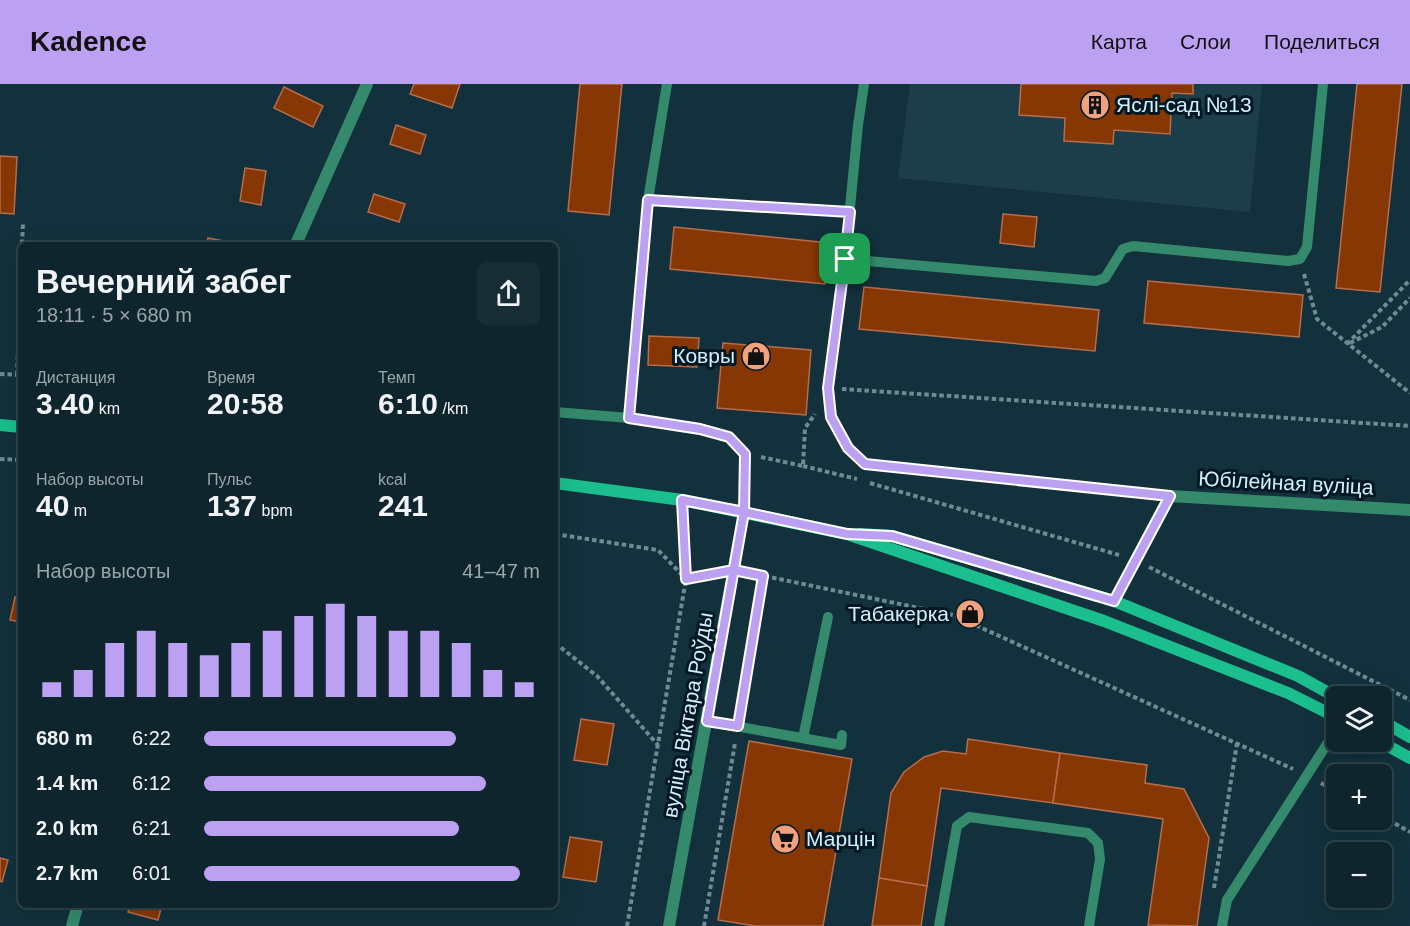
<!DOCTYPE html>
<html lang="ru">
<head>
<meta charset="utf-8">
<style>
	:root { --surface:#0e252d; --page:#172d35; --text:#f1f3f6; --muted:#9ba5aa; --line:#2e4249; --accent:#bca0f2 }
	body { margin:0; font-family:Helvetica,sans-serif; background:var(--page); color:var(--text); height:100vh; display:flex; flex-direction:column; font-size:22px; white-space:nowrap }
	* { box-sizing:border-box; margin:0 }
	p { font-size:20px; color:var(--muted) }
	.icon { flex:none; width:33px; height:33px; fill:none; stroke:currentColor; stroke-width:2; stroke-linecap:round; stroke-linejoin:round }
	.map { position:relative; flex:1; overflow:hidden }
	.drawer { position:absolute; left:18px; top:158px; width:540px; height:666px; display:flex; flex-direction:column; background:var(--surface); border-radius:9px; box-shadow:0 6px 24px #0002,0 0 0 2px var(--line) }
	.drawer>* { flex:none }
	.buttons { position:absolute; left:1326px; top:602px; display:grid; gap:12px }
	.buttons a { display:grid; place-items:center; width:66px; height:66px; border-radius:9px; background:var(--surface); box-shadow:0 6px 24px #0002,0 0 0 2px var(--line); font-size:30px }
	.pin { position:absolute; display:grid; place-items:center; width:51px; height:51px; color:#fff; margin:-26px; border-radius:12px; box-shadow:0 3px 9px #0006 }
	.round { display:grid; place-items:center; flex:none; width:63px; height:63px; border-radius:9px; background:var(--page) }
	.overview { display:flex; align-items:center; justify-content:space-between; height:102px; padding:0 18px }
	h1 { font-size:33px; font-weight:700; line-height:45px }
	.stats { display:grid; grid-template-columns:repeat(3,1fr); gap:9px; height:102px; padding:6px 18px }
	.stats div { display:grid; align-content:center }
	.stats b { font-size:30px; font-weight:700 }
	.stats small { font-size:16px; font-weight:400 }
	.stats p { font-size:16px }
	.chart { height:168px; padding:12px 18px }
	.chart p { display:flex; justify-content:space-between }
	.chart svg { width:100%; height:108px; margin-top:6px; stroke:var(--accent); stroke-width:6 }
	ul { padding:0 18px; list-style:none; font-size:20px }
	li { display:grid; grid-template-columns:96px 72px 1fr; align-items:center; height:45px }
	li i { height:15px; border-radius:8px; background:var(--accent) }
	header { display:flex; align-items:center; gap:36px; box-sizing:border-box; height:84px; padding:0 30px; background:var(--accent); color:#111 }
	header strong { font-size:28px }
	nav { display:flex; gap:33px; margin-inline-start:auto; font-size:21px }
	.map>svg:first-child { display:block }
</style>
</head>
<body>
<header>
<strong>Kadence</strong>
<nav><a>Карта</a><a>Слои</a><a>Поделиться</a></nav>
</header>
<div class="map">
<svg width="1410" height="842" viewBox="0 0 1410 842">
	<rect width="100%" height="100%" fill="#12313c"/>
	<polygon fill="#1c3d4a" points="910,0 1262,0 1250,128 898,94"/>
	<g fill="#873704" stroke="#b66d4b" stroke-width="1.5">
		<polygon points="414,0 460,0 452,24 410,10"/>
		<polygon points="580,0 622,0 609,131 568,127"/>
		<polygon points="1021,0 1193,0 1193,10 1172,9 1170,50 1114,46 1113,60 1064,57 1065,34 1019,31"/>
		<polygon points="1357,0 1402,0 1380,208 1336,204"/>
		<polygon points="284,3 323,22 313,43 274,24"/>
		<polygon points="396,41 426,51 420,70 390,60"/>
		<polygon points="0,72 17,73 14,130 0,129"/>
		<polygon points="245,84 266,87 261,121 240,117"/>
		<polygon points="374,110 405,120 399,138 368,128"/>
		<polygon points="1003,130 1037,133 1034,163 1000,159"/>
		<polygon points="674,143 829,159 825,200 670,185"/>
		<polygon points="208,154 240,160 207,160"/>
		<polygon points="1148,197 1303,211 1299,253 1144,239"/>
		<polygon points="864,203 1099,226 1095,267 859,245"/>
		<polygon points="649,252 699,254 697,283 648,281"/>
		<polygon points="723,259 811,266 806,331 717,324"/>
		<polygon points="15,513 21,514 21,538 10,536"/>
		<polygon points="581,635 614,640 607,681 574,676"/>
		<polygon points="968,655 1060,669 1053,719 941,704 927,802 879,794 891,709 904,688 924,673 943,667 966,670"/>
		<polygon points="749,657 852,675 823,842 755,842 718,836"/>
		<polygon points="1060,669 1147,681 1145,699 1184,705 1209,754 1197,842 1148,841 1163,735 1053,719"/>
		<polygon points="570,753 602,758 596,798 563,793"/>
		<polygon points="0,774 8,776 2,798 0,797"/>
		<polygon points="879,794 927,802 921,842 872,842"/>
		<polygon points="131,820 162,820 158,836 128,828"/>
	</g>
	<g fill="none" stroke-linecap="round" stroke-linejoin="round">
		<g stroke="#6d8a95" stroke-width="4" stroke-dasharray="4.5 3" stroke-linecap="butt">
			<polyline points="22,160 23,140"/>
			<polyline points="1304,190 1317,235 1410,309"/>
			<polyline points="1350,259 1382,243 1410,214"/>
			<polyline points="1347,260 1410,196"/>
			<polyline points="0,290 21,291"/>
			<polyline points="17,291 21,193"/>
			<polyline points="842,305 1410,342"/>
			<polyline points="761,373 803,382 805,344 815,330"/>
			<polyline points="0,375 21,376"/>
			<polyline points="803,382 857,395"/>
			<polyline points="870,399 1119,471"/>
			<polyline points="555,450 658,466 686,495 716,489"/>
			<polyline points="1149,483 1410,616"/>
			<polyline points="750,489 953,531 1293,685"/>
			<polyline points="555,559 597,592 658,661"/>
			<polyline points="741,628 763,492"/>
			<polyline points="1321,699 1336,707"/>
			<polyline points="1382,732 1410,748"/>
			<polyline points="1214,804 1237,659"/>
			<polyline points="627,842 686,495 683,434"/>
			<polyline points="704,842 735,659"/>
		</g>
		<g stroke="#358a6b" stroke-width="10">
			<polyline points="667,0 648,116 629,334 700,345 729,353 745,370 744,428"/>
			<polyline points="864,0 858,41 845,175 828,304 831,333 848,364 865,380 1170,412"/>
			<polyline points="648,116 850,128"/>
			<polyline points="845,175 1096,197 1105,194 1123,165 1133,162 1288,177 1300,175 1307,163 1323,0"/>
			<polyline points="555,328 629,334"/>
			<polyline points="707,637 841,661 842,651"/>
			<polyline points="803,654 828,533"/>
			<polyline points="939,842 957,742 969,733 1088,749 1098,759 1100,775 1089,842"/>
			<polyline points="1222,842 1227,816 1336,646"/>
		</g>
		<g stroke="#358a6b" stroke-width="12">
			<polyline points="296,160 367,0"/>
			<polyline points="1114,517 1170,412 1410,426"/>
			<polyline points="72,842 78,820"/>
			<polyline points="669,842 744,428"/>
		</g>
		<g stroke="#1bbf8d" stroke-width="12">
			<polyline points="0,341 21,343"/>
			<polyline points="555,399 682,416 847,450 1104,537 1288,609 1336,633"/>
			<polyline points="860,450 892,452 1114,517 1298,592 1336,613"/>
			<polyline points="1382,637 1410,653"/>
			<polyline points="1379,657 1410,674"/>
		</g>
	</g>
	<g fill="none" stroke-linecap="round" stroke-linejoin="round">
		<g stroke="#fff" stroke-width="12">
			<path id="route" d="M845,175L850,128L648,116L629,334L700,345L729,353L745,370L744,428L682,416L686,495L734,486L763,492L738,642L707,637C719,567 732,497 744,428L847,450L892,452L1114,517L1170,412L865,380L848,364L831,333L828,304L845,175"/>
		</g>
		<use href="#route" stroke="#bca0f2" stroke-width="8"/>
	</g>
	<defs>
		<g id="building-disc" transform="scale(1.5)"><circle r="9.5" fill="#f1a17c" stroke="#001823"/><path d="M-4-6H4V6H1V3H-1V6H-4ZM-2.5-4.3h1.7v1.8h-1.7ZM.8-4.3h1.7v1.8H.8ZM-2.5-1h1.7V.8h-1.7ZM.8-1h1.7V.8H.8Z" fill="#111"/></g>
		<g id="shop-disc" transform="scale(1.5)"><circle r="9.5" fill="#f1a17c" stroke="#001823"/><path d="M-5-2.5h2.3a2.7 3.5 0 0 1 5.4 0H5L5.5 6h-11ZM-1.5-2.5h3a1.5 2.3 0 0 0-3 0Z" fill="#111"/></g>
		<g id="supermarket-disc" transform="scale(1.5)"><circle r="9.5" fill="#f1a17c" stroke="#001823"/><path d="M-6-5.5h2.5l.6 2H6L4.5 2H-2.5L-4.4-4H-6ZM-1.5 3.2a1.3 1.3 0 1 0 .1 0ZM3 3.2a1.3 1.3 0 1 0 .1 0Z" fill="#111"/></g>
	</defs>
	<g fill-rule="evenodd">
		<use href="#building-disc" x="1095" y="21"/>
		<use href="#shop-disc" x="756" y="272"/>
		<use href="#shop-disc" x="970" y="530"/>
		<use href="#supermarket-disc" x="785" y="755"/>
	</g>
	<g text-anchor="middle" stroke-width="6" stroke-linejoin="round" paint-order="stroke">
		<g font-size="21" fill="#d4effa" stroke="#001823" text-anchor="start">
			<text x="1116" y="28">Яслі-сад №13</text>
			<text x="735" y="279" text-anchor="end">Ковры</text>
			<text x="949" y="537" text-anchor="end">Табакерка</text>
			<text x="806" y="762">Марцін</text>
		</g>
		<g font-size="21" fill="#d4effa" stroke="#001823">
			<text transform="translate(1286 399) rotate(3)" y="7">Юбілейная вуліца</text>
			<text transform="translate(688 631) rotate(-80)" y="7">вуліца Віктара Роўды</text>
		</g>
	</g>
</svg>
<div class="buttons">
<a><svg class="icon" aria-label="layers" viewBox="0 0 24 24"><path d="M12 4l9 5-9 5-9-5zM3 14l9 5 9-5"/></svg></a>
<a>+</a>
<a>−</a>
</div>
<div class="pin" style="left:845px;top:175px;background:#1e9e55"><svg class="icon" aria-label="arrive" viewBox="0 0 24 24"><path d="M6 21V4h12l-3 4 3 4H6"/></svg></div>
<section class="drawer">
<div class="overview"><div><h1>Вечерний забег</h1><p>18:11 · 5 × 680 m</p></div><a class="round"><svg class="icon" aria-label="share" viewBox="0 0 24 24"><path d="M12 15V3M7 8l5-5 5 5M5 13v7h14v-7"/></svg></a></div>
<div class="stats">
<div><p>Дистанция</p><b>3.40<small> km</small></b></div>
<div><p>Время</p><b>20:58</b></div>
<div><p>Темп</p><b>6:10<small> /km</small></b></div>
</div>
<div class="stats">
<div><p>Набор высоты</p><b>40<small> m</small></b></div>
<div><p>Пульс</p><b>137<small> bpm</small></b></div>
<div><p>kcal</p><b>241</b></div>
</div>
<div class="chart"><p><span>Набор высоты</span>41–47 m</p>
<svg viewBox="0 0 160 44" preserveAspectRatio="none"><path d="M5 44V38M15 44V33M25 44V22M35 44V17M45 44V22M55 44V27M65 44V22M75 44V17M85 44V11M95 44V6M105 44V11M115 44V17M125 44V17M135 44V22M145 44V33M155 44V38"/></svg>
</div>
<ul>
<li><b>680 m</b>6:22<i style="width:75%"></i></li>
<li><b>1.4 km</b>6:12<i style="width:84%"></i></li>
<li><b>2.0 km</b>6:21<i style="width:76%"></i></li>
<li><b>2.7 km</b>6:01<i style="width:94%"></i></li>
</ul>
</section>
</div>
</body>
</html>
